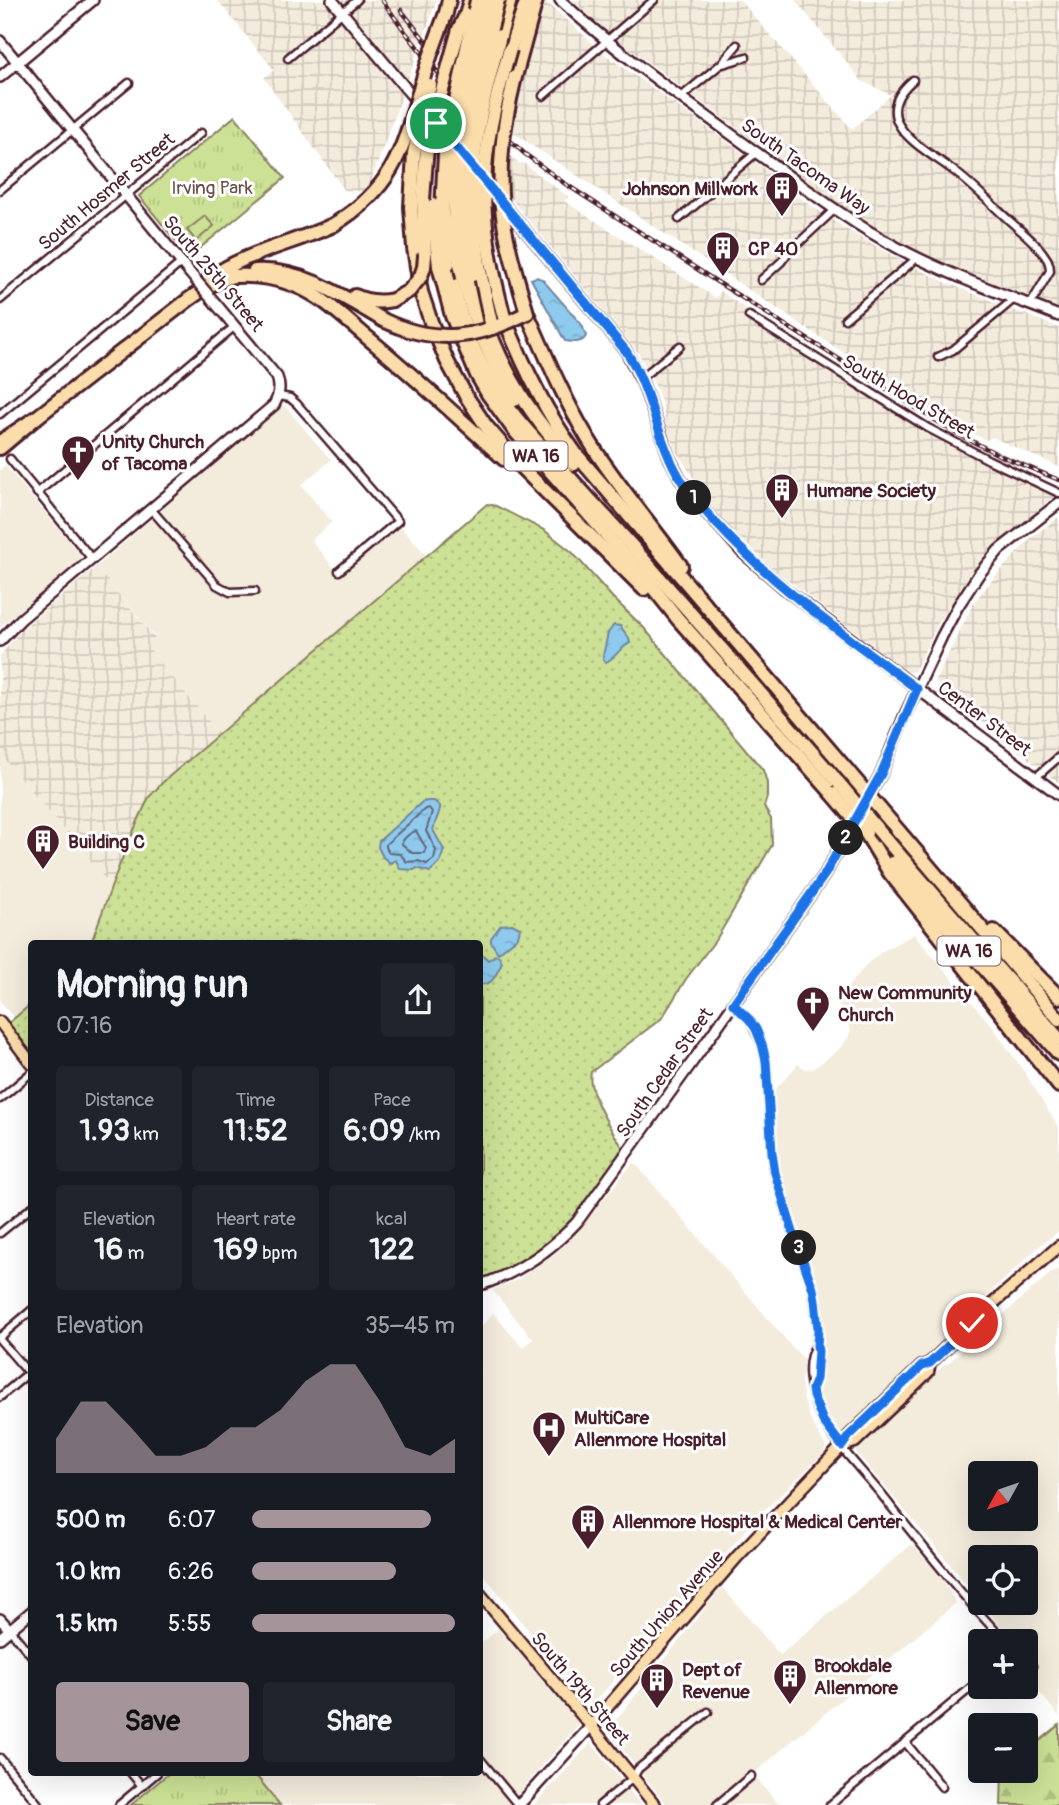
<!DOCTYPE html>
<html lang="en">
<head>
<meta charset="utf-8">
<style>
	:root { --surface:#171b24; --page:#20242c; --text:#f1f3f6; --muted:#9ea1a6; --accent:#a6949b }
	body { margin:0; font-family:Pangolin,sans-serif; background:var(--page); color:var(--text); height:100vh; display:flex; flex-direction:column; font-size:26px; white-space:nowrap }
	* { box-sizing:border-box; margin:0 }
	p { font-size:23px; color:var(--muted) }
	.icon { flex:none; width:38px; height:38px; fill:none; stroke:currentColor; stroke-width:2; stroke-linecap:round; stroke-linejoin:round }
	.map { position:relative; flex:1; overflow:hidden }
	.sheet { position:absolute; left:28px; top:940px; width:455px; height:836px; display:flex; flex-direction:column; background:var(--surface); border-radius:7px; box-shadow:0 7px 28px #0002 }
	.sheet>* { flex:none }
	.needle { width:46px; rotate:230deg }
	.controls { position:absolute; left:968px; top:1461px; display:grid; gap:14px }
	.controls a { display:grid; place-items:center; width:70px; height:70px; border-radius:7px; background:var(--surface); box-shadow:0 7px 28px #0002; font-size:35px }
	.pin { position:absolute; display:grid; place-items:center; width:60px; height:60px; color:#fff; margin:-30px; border:4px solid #fff; border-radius:50%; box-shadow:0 2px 7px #0007 }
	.km { position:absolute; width:35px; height:35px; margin:-18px; border-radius:50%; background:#222; color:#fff; font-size:19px; line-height:35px; text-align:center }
	.round { display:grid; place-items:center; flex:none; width:74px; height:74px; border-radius:7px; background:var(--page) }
	.overview { display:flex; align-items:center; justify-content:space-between; height:119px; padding:0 28px }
	h1 { font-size:38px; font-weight:800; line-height:52px }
	.metrics { display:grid; grid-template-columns:repeat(3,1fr); gap:10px; height:119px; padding:7px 28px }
	.metrics div { display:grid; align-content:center; border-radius:7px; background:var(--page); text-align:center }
	.metrics b { font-size:30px; font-weight:800 }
	.metrics small { font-size:19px; font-weight:400 }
	.metrics p { font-size:19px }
	.chart { height:196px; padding:14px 28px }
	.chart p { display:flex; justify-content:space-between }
	.chart svg { width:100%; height:126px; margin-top:7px; fill:var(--accent); opacity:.7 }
	.button { display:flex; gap:14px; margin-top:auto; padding:14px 28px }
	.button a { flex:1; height:80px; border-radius:7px; background:var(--accent); color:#111; font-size:28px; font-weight:800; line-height:80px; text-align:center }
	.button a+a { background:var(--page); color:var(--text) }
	ul { padding:0 28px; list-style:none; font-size:23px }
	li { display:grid; grid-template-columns:112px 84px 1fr; align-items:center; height:52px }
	li i { height:18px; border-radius:9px; background:var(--accent) }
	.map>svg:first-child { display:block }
</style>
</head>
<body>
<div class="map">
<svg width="1059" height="1805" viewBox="0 0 1059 1805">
	<defs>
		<pattern id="industrial-grid" width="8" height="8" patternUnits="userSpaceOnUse" patternTransform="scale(1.75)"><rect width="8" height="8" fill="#f3ecdd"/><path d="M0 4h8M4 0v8" fill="none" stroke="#d2cabe"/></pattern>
		<pattern id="grass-dots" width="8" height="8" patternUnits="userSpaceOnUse" patternTransform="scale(1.75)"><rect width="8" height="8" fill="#cce196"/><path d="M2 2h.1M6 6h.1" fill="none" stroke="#b1c181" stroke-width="1.8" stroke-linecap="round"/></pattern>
		<pattern id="forest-firs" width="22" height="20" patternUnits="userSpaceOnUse" patternTransform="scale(1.75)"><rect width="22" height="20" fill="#cce196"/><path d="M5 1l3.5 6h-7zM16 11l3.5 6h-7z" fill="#b1c181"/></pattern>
		<pattern id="park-tufts" width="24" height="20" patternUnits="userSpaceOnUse" patternTransform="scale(1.75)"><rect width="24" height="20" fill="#cce196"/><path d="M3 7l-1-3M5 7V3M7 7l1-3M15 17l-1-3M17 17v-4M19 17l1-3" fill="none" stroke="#b1c181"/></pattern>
		<pattern id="water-ripples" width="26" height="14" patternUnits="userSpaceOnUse" patternTransform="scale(1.75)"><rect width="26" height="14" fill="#8dcaee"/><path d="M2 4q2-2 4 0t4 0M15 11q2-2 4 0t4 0" fill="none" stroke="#7badcc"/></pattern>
	</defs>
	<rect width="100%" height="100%" fill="#fff"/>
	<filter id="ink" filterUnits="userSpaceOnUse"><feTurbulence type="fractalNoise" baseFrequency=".0143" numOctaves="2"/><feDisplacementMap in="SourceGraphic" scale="14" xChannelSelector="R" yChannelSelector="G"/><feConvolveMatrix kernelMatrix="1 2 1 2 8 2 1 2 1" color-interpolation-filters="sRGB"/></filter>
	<g filter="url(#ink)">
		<g fill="#f3ecdd" fill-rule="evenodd">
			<polygon points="284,405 331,460 301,485 332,522 311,540 335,570 395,520 426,555 219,734 147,646 156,638 96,567"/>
			<polygon points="5,465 80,554 81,559 0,627 0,470"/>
			<polygon points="0,754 111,886 91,943 32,943 31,1004 14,1018 0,1001"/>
			<polygon points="914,934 992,1026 1025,1073 1059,1128 1059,1231 1036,1249 963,1319 968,1326 842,1446 822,1421 810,1373 818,1329 815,1300 780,1193 768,1098 798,1064 806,1069 813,1069 838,1050 848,1038 851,1030 839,1008 839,1002 843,993 866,965 881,952"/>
			<polygon points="634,1162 792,1347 804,1359 801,1381 804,1401 811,1421 826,1447 823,1454 756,1518 636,1658 625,1667 593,1704 585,1700 480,1570 480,1328 493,1313 523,1348 533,1339 492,1290 515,1281 553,1256 572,1238"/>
			<path d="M1059,1269V1716L1026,1676V1642L1013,1641L982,1603H1026V1558H980V1600L856,1452V1450L946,1363L947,1364L1052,1272ZM980,1474H1026V1519H980Z"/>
			<polygon points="912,1544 942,1579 956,1603 753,1774 779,1805 667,1805 612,1736 612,1725 722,1587 780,1655"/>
			<polygon points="498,1629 579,1724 517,1795 480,1751 480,1645"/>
			<polygon points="591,1743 641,1805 534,1805"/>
			<polygon points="480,1767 510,1802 507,1805 280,1805 254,1773 480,1773"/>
		</g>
		<g fill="url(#industrial-grid)">
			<polygon points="217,0 437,0 367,192 344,190 264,78 274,70"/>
			<polygon points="540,0 544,0 606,55 757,163 800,198 846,229 895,257 945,282 1059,328 1059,467 992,437 986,440 946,421 503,126"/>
			<polygon points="572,0 740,0 852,129 891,95 862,81 795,0 1059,0 1059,308 943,263 908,247 875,228 844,208 606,31"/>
			<polygon points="499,146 520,164 522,162 568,197 564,201 716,298 721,291 751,313 908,414 1001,462 1059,488 1059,492 1001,542 970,575 941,618 915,670 912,672 907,672 776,571 738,537 715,511 680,457 667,430 663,408 656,387 639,354 498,183"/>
			<polygon points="1059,517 1059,783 937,687 936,679 974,602 999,572 1032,537"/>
			<polygon points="96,567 156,639 148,647 219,734 164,781 149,797 111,886 0,754 0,656 22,629"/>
		</g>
		<g fill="url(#grass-dots)" stroke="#8b8060" stroke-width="2">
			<path d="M487,504L496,506L544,530L572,552L612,597L644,628L763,770L767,783V797L764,807L771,819L772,845L717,938L686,979L662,1018L591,1072C586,1092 615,1137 627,1153L557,1242L480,1285V943H91L119,866L137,823L149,797L164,781Z"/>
			<polygon points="31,1004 31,1064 4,1027"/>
		</g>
		<polygon fill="url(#forest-firs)" stroke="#8b8060" stroke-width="2" points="1059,1725 1059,1805 1001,1805 1002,1771 1026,1771 1026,1742 1036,1744"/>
		<g fill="url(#park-tufts)" stroke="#8b8060" stroke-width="2">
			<polygon points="235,116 285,178 189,257 139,196"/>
			<polygon points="169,1773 254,1773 280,1805 131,1805"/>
		</g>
		<polygon fill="#cce196" stroke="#8b8060" stroke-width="2" points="205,216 214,226 196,241 187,230"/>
		<g fill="url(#water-ripples)" stroke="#7286a0" stroke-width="2">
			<path d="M536,277L542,279L582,325L586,336C582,344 573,342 565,341L531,279Z"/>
			<path d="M614,625L620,626L629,638L630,643C620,648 615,658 606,662L603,660V656L608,633Z"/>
			<polygon points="428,801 434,801 440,806 440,809 433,830 444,850 440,862 430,872 417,868 414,870 400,869 396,860 390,863 383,857 378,847 379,841 422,802"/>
			<polygon points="512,924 520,928 518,937 498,953 491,942 491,938 501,925"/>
			<path d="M480,954H482L488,960L496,955L499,956L502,962C497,972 493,987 480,984Z"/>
		</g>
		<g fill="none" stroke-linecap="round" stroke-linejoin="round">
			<g stroke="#656379" stroke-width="2">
				<polygon points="429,808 432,812 426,831 436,850 434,859 427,864 418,861 407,862 400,854 389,853 386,847 386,844 425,809"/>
				<path d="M416,831L426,848L424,853H412L402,844C402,839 411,832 416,831Z"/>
			</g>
			<g stroke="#4a1f2b" stroke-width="11">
				<g id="street">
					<polyline points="288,58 357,0"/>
					<polyline points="723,64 746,57"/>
					<path d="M913,80C865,121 924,148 954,171C974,186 992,205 1011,222C1022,232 1037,243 1045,256C1049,261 1050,265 1050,271L1030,305"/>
					<polyline points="543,96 654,0"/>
					<polyline points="681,97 721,64 737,45"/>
					<polyline points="0,190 129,83"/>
					<polyline points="679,219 757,152"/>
					<polyline points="761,280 781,262 787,254 835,209"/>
					<polyline points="0,300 201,133"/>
					<polyline points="749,316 928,428 989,460 1059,493"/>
					<polyline points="845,319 917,258"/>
					<polyline points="938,357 953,350 1014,299"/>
					<polyline points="640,379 680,346"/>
					<polyline points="279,396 290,398 297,404 398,521 339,571"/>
					<polyline points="0,414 181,263"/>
					<polyline points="10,459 92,559"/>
					<polyline points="37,493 235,326"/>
					<polyline points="151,509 217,585 230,592 255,591"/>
					<polyline points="1035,778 1059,757"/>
					<polyline points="733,1004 749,1019 762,1044 766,1061 772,1153 775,1173 792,1229 813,1289 818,1329 816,1346 818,1356 816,1379 812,1389"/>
					<polyline points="0,1099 32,1072"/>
					<polyline points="0,1233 32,1207"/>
					<polyline points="0,1337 32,1310"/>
					<polyline points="0,1340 32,1377"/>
					<path d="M816,1346C803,1361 811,1396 819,1413C833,1442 860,1468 881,1494C921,1544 961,1595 1006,1642"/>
					<polyline points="0,1397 32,1370"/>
					<polyline points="10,1630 32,1656"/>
					<polyline points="1026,1661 1032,1666"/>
					<polyline points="905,1742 942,1787"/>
					<polyline points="0,1758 39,1805"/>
					<polyline points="480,1759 518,1805"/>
					<polyline points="131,1773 142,1786"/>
					<polyline points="119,1805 157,1773"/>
					<polyline points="600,1805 633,1778 638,1769 708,1712"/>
					<polyline points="717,1805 751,1776"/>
					<polyline points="830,1805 980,1680"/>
				</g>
			</g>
			<g stroke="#4a1f2b" stroke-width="14">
				<g id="secondary">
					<polyline points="332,0 418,103"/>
					<path d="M560,0C621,56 690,104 757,153C803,186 847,221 898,248C949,275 1005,295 1059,316"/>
					<polyline points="0,41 189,272"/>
					<polyline points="0,77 93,0"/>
					<polyline points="484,181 626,351 643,384 669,457 681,480 702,508 725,533 742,552 786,590 1059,795"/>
					<path d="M0,641L21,619L274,405C279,396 281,387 277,377L216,304"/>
					<path d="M480,1285C518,1273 550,1251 577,1222L693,1061L825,874L881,774L904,717L942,636L958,606L979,574L999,550L1059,503"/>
					<polyline points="0,1619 10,1630"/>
					<polyline points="0,1638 32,1611"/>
					<polyline points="519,1805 591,1726"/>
				</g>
			</g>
			<g stroke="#4a1f2b" stroke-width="15">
				<g id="primary">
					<polyline points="0,1022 32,1064"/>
					<polyline points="842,1446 855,1442 928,1372 930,1363"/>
					<polyline points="480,1594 591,1726 655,1805"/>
					<polyline points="591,1726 737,1557 842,1446 849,1436 922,1366 930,1363 982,1313 1059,1246"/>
				</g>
			</g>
			<g stroke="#4a1f2b" stroke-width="18">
				<g id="highway">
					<polyline points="446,13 449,0"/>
					<polyline points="466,15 470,0"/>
					<polyline points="500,36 510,0"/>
					<polyline points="510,49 527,0"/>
					<polyline points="515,77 536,0"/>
					<polyline points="414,248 421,292 432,325 447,361 466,396 486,426 522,468 644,589"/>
					<path d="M448,264C457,307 471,351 495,388C509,411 527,431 545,450C573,482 603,513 631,545C700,624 769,703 838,782"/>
					<polyline points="439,266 452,316 477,375 488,394 514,430 650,584 678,619 832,793"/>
					<path d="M255,271C302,268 344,297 383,320"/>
					<path d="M472,275C484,325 503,371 533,413C545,431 560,447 574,464"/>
					<path d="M226,277C249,274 272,277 294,285C323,296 345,319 368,338C415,377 459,418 504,459"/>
					<path d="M463,278C474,322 491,362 514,400"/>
					<path d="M209,279C245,252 293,244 333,225"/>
					<path d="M355,296C368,302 379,303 393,300"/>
					<path d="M527,313C548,361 568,409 597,453C623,492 654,528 681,566"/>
					<path d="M504,317C523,366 545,411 576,454L846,769"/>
					<polyline points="37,417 188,300 208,286 234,275"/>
					<polyline points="0,442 37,417 0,448"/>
					<polyline points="891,822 1059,1019"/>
					<polyline points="866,833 890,873 1059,1086"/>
					<polyline points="884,837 1059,1039"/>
					<polyline points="892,863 1059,1054"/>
					<polyline points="994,931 1059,997"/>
				</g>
			</g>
			<use href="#street" stroke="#fff" stroke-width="6"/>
			<use href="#secondary" stroke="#fff" stroke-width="9"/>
			<use href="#primary" stroke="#faddab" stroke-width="10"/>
			<use href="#highway" stroke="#faddab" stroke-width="12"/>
			<g stroke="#4a1f2b" stroke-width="4.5">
				<g id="rail">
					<polyline points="382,0 406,33 440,75 465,100 525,154 564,183 714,280 956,433 999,455 1059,480"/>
					<polyline points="401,10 431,48"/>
				</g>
			</g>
			<use href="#rail" stroke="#fff" stroke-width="2" stroke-dasharray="5" stroke-linecap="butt"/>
			<g stroke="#4a1f2b" stroke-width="14" stroke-linecap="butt">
				<polyline id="secondary-bridge" points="189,272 216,304"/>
			</g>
			<g stroke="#4a1f2b" stroke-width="18" stroke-linecap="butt">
				<g id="highway-bridge">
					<polyline points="434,205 434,221 439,266"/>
					<path d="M333,225C402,183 404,139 426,69C432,50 439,32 446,13"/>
					<polyline points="414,248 411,207 414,153 430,85"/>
					<polyline points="448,264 442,210 445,154 477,0"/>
					<path d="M472,275C463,227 461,179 468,131C474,87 488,43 498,0"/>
					<path d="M463,278C440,179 465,96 487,0"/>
					<polyline points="393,300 409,291 421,276 424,267 425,256 423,200 426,159 428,141 459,29 466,15"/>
					<path d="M504,317C491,269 481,219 485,169C488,128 499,88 510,49"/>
					<path d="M383,320C435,345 477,339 527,313C519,284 509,254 504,223C496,174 503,126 515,77"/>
					<path d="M492,328C488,307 482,285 479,264C475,236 473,207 473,178C474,130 488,82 500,36"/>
					<polyline points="846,769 891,822"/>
					<polyline points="838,782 884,837"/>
					<polyline points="832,793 866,833"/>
				</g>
			</g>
			<use href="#secondary-bridge" stroke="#fff" stroke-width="9"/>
			<use href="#highway-bridge" stroke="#faddab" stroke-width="12"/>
		</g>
	</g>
	<g fill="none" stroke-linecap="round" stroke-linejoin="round" filter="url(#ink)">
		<g stroke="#fff" stroke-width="14">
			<path id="route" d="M436,123L626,351C652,390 656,438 680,478C689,494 703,509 716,523C775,588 848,637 917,689L881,774L825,874L733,1004L749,1019L756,1029L762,1044L766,1061L772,1153L775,1173L792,1229L813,1289L815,1300L818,1329L817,1346L818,1351L816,1379L812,1389L813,1396L823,1421L842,1446L849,1436L922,1366L930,1363L972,1323"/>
		</g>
		<use href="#route" stroke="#1a73e8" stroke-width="9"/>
	</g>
	<defs>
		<g id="building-pin" transform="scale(1.75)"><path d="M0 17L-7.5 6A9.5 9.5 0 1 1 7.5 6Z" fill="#4a1f2b" stroke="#fff"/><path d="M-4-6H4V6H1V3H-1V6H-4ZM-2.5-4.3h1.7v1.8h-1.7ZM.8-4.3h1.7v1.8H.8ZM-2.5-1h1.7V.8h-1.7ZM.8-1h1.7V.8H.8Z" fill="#fff"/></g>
		<g id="church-pin" transform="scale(1.75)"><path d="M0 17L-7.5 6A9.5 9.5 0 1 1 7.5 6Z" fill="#4a1f2b" stroke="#fff"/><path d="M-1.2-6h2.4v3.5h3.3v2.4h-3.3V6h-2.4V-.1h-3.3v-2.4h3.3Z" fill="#fff"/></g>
		<g id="hospital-pin" transform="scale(1.75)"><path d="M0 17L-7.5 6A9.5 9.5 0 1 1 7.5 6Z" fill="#4a1f2b" stroke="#fff"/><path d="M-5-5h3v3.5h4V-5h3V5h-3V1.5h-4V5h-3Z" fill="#fff"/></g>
	</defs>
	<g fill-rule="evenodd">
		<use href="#building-pin" x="782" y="188"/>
		<use href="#building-pin" x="723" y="248"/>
		<use href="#church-pin" x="78" y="452"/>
		<use href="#building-pin" x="782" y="490"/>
		<use href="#building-pin" x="43" y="841"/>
		<use href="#church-pin" x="813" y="1003"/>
		<use href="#hospital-pin" x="549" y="1428"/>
		<use href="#building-pin" x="588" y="1521"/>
		<use href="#building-pin" x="790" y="1676"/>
		<use href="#building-pin" x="657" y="1680"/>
	</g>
	<g text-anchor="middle" stroke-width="6" stroke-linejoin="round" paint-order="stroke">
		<g fill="#fff" stroke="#80626b" stroke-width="2">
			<rect x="504.5" y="441.5" width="63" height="29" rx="5"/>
			<rect x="937.5" y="936.5" width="63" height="29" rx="5"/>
		</g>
		<g font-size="18" font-weight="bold" fill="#4a1f2b">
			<text x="536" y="462">WA 16</text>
			<text x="969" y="957">WA 16</text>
		</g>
		<g font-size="19" fill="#4a1f2b" stroke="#fff">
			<text transform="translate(806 166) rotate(35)" y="7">South Tacoma Way</text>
			<text transform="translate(106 191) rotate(-40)" y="7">South Hosmer Street</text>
			<text transform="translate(214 273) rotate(50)" y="7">South 25th Street</text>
			<text transform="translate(909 396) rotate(30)" y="7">South Hood Street</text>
			<text transform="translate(985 718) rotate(37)" y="7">Center Street</text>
			<text transform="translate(664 1072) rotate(-55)" y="7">South Cedar Street</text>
			<text transform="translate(666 1613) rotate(-49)" y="7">South Union Avenue</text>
			<text transform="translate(581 1688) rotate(50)" y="7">South 19th Street</text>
		</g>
		<g font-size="19" fill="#6a5046" stroke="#fff">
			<text x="212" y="194">Irving Park</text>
		</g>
		<g font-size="19" font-weight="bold" fill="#4a1f2b" stroke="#fff" text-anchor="start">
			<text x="758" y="195" text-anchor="end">Johnson Millwork</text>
			<text x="748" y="255">CP 40</text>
			<text x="102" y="448">Unity Church<tspan x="102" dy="22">of Tacoma</tspan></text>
			<text x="806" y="497">Humane Society</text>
			<text x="68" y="848">Building C</text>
			<text x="838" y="999">New Community<tspan x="838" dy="22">Church</tspan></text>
			<text x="574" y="1424">MultiCare<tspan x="574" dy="22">Allenmore Hospital</tspan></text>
			<text x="612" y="1528">Allenmore Hospital &amp; Medical Center</text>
			<text x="814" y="1672">Brookdale<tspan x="814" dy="22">Allenmore</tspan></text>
			<text x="682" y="1676">Dept of<tspan x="682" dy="22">Revenue</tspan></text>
		</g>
	</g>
</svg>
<div class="controls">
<a><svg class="needle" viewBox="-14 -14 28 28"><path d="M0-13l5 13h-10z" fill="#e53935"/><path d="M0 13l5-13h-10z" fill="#9ea1a6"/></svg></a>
<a><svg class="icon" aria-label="locate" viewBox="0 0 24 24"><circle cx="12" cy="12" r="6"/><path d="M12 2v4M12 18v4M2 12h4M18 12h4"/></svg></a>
<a>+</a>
<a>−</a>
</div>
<div class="pin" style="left:436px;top:123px;background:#1e9e55"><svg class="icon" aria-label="arrive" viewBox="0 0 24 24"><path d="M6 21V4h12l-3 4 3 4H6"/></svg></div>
<div class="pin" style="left:972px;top:1323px;background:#d93025"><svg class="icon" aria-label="check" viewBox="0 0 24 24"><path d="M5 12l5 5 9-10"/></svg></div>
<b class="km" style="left:694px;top:498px">1</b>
<b class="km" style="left:846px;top:838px">2</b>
<b class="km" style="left:799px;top:1248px">3</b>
<section class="sheet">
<div class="overview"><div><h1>Morning run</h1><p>07:16</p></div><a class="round"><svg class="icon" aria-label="share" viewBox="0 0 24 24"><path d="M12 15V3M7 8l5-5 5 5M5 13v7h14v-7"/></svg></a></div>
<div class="metrics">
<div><p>Distance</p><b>1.93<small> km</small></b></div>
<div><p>Time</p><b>11:52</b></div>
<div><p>Pace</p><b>6:09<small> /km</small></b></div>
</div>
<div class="metrics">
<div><p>Elevation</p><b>16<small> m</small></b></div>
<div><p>Heart rate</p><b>169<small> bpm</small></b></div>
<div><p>kcal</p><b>122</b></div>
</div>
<div class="chart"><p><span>Elevation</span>35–45 m</p>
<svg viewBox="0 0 160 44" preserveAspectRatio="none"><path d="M0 44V32L10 19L20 19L30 28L40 38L50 38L60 35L70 28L80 28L90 22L100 12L110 6L120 6L130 19L140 35L150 38L160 32V44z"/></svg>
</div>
<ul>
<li><b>500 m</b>6:07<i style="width:88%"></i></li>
<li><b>1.0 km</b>6:26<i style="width:71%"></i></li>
<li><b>1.5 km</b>5:55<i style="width:100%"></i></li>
</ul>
<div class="button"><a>Save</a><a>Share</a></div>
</section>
</div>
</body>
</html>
